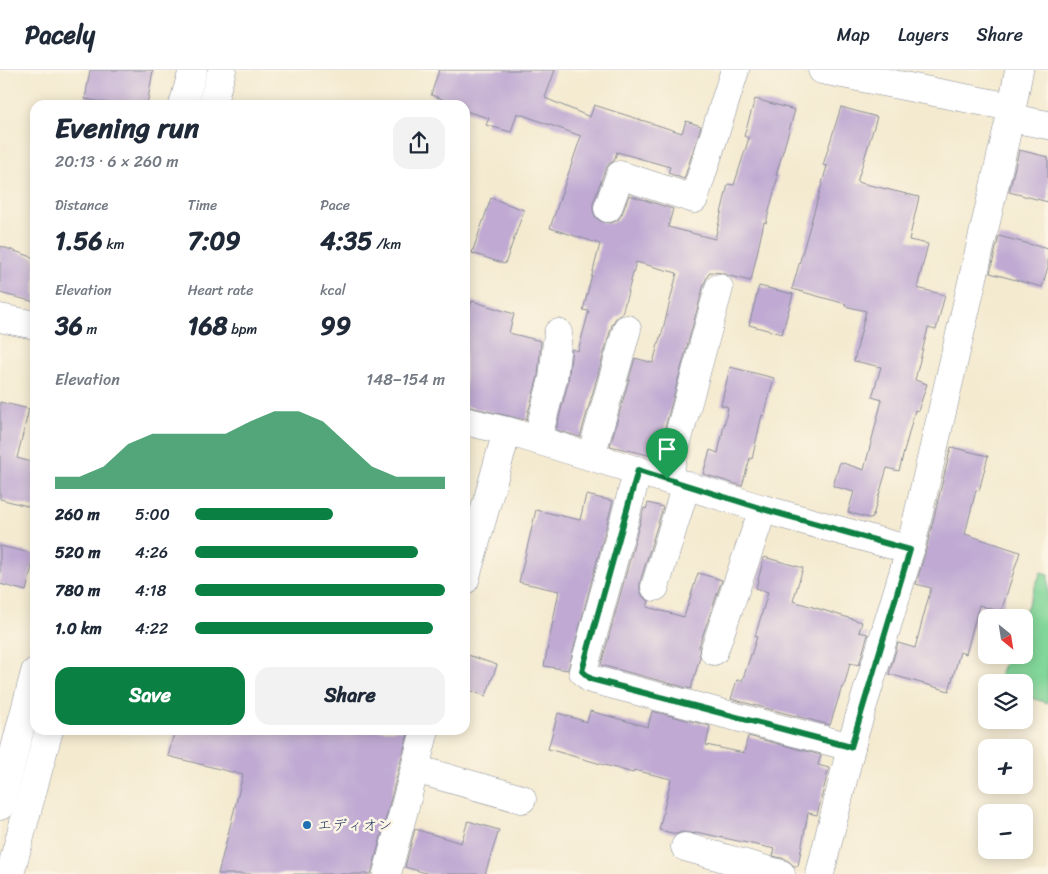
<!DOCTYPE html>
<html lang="en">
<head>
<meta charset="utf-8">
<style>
	:root { --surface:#fff; --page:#f2f2f3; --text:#1f2937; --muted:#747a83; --line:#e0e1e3; --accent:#0b8043 }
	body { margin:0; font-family:Sriracha,"Klee One",sans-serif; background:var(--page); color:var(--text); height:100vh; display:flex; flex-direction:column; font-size:19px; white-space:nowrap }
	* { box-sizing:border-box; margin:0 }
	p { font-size:16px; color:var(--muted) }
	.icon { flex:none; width:28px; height:28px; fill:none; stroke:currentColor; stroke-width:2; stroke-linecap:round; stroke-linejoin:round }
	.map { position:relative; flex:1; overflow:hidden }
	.side { position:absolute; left:30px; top:30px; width:440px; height:635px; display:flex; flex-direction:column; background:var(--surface); border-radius:15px; box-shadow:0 2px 12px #0003 }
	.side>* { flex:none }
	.needle { width:32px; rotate:150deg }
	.buttons { position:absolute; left:978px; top:539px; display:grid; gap:10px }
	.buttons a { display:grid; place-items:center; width:55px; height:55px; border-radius:10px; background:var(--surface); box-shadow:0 2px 12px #0003; font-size:25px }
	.pin { position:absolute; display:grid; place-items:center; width:42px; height:42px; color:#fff; margin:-51px -21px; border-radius:50% 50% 50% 0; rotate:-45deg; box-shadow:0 0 5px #0007 }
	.pin .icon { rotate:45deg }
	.round { display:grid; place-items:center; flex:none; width:52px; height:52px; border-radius:15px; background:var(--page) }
	.headline { display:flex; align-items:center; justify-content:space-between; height:85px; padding:0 25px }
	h1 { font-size:28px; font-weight:800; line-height:38px }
	.stats { display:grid; grid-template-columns:repeat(3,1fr); gap:8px; height:85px; padding:5px 25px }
	.stats div { display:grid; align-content:center }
	.stats b { font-size:25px; font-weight:800 }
	.stats small { font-size:14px; font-weight:400 }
	.stats p { font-size:14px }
	.chart { height:140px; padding:10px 25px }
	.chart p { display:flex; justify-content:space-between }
	.chart svg { width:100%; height:90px; margin-top:5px; fill:var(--accent); opacity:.7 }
	.primary-button { display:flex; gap:10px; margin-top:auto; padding:10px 25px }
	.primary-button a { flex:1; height:58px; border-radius:15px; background:var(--accent); color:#fff; font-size:20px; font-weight:800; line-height:58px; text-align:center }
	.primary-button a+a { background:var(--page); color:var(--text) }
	ul { padding:0 25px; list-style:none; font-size:16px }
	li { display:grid; grid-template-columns:80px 60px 1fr; align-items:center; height:38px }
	li i { height:12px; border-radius:6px; background:var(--accent) }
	header { display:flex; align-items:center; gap:30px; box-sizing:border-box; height:70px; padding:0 25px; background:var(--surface); border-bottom:1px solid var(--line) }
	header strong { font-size:24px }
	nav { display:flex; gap:28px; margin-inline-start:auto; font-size:18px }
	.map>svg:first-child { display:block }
</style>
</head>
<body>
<header>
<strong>Pacely</strong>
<nav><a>Map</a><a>Layers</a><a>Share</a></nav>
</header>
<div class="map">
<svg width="1048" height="804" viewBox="0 0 1048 804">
	<rect width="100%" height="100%" fill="#fcf5e5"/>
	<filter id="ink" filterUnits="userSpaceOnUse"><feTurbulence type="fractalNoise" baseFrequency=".02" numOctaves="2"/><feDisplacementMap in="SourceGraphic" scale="10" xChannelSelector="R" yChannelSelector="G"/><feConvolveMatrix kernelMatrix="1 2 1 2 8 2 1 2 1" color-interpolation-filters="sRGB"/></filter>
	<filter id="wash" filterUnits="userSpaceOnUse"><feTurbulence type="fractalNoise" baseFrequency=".0096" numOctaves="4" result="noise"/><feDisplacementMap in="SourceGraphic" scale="20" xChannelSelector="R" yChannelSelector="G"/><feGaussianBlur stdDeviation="1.12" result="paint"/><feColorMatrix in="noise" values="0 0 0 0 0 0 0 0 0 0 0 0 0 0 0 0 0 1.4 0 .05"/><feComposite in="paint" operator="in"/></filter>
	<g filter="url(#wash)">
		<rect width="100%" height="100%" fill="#f4ead0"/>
		<polygon fill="#82d699" stroke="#4e827c" points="1041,502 1048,504 1048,633 1024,626 1024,612 997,612 1008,585 1024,585 1023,547"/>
		<g id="blocks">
			<g fill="#c0aad3">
				<polygon points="90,0 153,0 147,35 119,35 85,29"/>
				<polygon points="439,0 555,0 545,28 590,47 594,35 682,63 686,51 701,56 684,109 668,103 670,97 617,82 614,91 609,94 605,100 593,133 593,140 596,148 602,152 611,153 618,150 622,144 629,125 673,139 668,157 715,169 728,114 734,115 749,68 744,66 755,29 795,40 776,105 778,106 766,153 764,152 751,211 729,206 723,203 710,202 709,203 704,214 657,387 610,376 635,288 653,293 660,267 661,267 677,203 636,192 622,244 616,248 612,255 580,367 556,360 568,313 572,279 578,281 589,241 583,240 600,174 550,158 581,66 517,43 511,62 486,55 489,48 465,41 465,35 440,35 442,29 431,25"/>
				<polygon points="841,37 877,47 857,112 919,127 909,170 928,174 917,218 945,225 936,260 928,258 915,310 927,314 918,341 915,340 899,401 887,398 872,449 848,442 854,422 833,416 840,392 864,400 882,330 872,327 881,297 854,291 866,241 845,236 846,234 792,219 827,96 823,95"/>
				<polygon points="1019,80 1048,87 1048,132 1009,122"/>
				<polygon points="491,128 524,140 505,194 472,183"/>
				<polygon points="999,166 1048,179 1048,197 1042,217 990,203"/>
				<polygon points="0,176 35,188 35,232 0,223"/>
				<polygon points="759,216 793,224 782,264 749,255"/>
				<polygon points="472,231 514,244 509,263 541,271 538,306 526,350 465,336 465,254"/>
				<polygon points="730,297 774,308 764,346 762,345 752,389 750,388 742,416 703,404 710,380 718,383 728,337 721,335"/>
				<polygon points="0,332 29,339 17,388 35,393 35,438 0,429"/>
				<polygon points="951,377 988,386 979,421 976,420 965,464 1020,482 1001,542 979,535 966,584 960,582 949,621 889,604 898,573 915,578 931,518 916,514 925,484"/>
				<polygon points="586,425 613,431 568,600 544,596 559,521 519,512 536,440 580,450"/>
				<polygon points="648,433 663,437 640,512 640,521 643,527 649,531 647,537 684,547 698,503 722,510 699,576 700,587 691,619 601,595 644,438 646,439"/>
				<polygon points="0,476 35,484 26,521 0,514"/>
				<polygon points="764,487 803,498 793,531 862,552 859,562 868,564 859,595 850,593 844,617 842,617 830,655 731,629 737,610 742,611 757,567 755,567 768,522 756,518"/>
				<polygon points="465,584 497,595 486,626 465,619"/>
				<polygon points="590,641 648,657 652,641 710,656 706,675 744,683 748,666 821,685 818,695 829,698 817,745 808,743 798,796 794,796 786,789 773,786 775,779 696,762 696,764 682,762 677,764 659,760 671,709 634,700 633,703 548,679 558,643 587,652"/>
				<polygon points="175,660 409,660 371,804 218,804 243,705 168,686"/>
				<polygon points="468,751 499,760 485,804 429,804 405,797 415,759 461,773"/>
			</g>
		</g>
	</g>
	<g filter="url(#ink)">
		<use href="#blocks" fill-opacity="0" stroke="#888c97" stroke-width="1"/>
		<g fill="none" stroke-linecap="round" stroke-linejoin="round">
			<g stroke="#888c97" stroke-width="29">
				<g id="minor">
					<polyline points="822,0 1011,37"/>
					<polyline points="183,35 193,0"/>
					<polyline points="212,35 222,0"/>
					<polyline points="1010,48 1048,55"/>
					<polyline points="608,138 620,105 694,129 735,0"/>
					<polyline points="0,248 35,255"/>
					<polyline points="465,351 507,361 763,439 910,480"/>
					<polyline points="537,370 553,309 558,263"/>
					<polyline points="591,386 627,259"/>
					<polyline points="638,400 583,601 591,609 851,677"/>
					<polyline points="667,409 719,218"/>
					<polyline points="465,510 507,361"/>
					<polyline points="655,517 686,415"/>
					<polyline points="714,581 763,439"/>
					<polyline points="415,699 522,729"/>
					<polyline points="0,736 35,602"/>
					<polyline points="685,777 781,804"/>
					<polyline points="10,804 49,660"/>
					<polyline points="387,804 425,660"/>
					<polyline points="820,804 854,665 910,480 1010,48 1019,0"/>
				</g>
			</g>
			<use href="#minor" stroke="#fff" stroke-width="28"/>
		</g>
	</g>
	<g fill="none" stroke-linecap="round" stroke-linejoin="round" filter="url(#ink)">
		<g stroke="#fff" stroke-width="10">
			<polygon id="route" points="638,400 763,439 910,480 851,677 591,609 582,601"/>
		</g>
		<use href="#route" stroke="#0b8043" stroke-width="6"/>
	</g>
	<circle fill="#1f6fb2" stroke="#fcf5e5" stroke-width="2" cx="307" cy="755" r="5"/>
	<g text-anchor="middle" stroke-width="5" stroke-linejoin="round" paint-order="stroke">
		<g font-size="15" fill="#1b2f5e" stroke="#fcf5e5" text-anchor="start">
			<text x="317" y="760">エディオン</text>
		</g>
	</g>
</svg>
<div class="buttons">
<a><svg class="needle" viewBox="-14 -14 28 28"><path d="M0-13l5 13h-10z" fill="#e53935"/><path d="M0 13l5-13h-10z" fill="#747a83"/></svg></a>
<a><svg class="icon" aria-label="layers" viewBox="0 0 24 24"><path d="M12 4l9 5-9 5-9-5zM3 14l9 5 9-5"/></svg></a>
<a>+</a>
<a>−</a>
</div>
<div class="pin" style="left:667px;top:409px;background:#1e9e55"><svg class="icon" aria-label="arrive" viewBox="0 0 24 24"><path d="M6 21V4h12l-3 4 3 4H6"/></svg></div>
<section class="side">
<div class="headline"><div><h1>Evening run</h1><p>20:13 · 6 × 260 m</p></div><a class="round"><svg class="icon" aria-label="share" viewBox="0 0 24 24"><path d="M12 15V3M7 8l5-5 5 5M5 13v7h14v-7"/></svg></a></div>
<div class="stats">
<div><p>Distance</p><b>1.56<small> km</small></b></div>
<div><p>Time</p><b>7:09</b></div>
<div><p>Pace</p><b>4:35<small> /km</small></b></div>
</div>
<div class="stats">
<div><p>Elevation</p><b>36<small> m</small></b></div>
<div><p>Heart rate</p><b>168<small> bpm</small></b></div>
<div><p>kcal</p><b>99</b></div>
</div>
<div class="chart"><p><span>Elevation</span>148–154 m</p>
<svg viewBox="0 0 160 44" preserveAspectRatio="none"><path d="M0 44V38L10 38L20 33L30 22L40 17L50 17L60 17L70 17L80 11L90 6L100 6L110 11L120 22L130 33L140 38L150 38L160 38V44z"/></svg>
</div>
<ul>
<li><b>260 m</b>5:00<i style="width:55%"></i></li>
<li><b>520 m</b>4:26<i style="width:89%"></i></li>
<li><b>780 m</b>4:18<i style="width:100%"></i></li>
<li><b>1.0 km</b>4:22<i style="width:95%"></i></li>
</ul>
<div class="primary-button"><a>Save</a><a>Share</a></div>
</section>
</div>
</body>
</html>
